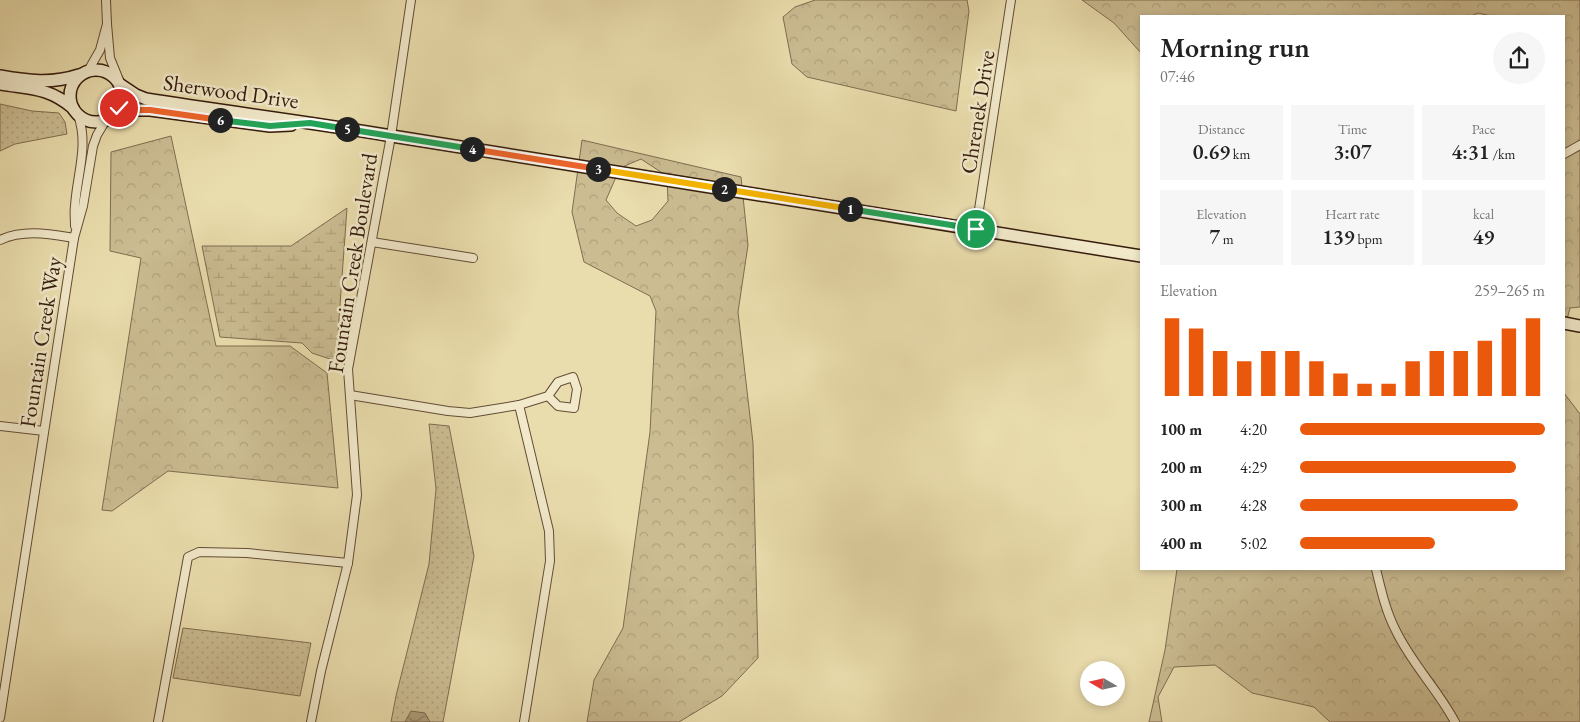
<!DOCTYPE html>
<html lang="en">
<head>
<meta charset="utf-8">
<style>
	:root { --surface:#fff; --page:#f6f6f6; --text:#222; --muted:#767676; --accent:#ea580c }
	body { margin:0; font-family:"EB Garamond",serif; background:var(--page); color:var(--text); height:100vh; display:flex; flex-direction:column; font-size:19px; white-space:nowrap }
	* { box-sizing:border-box; margin:0 }
	p { font-size:16px; color:var(--muted) }
	.icon { flex:none; width:28px; height:28px; fill:none; stroke:currentColor; stroke-width:2; stroke-linecap:round; stroke-linejoin:round }
	.map { position:relative; flex:1; overflow:hidden }
	.sheet { position:absolute; left:1140px; top:15px; width:425px; height:555px; display:flex; flex-direction:column; background:var(--surface); border-radius:0px; box-shadow:0 2px 8px #0003 }
	.sheet>* { flex:none }
	.needle { width:32px; rotate:279deg }
	.controls { position:absolute; left:1080px; top:661px; display:grid; gap:10px }
	.controls a { display:grid; place-items:center; width:45px; height:45px; border-radius:50%; background:var(--surface); box-shadow:0 2px 8px #0003; font-size:25px }
	.pin { position:absolute; display:grid; place-items:center; width:42px; height:42px; color:#fff; margin:-21px; border:2px solid #fff; border-radius:50%; box-shadow:0 1px 5px #0007 }
	.km { position:absolute; width:25px; height:25px; margin:-12px; border-radius:50%; background:#222; color:#fff; font-size:14px; line-height:25px; text-align:center }
	.round { display:grid; place-items:center; flex:none; width:52px; height:52px; border-radius:26px; background:var(--page) }
	.headline { display:flex; align-items:center; justify-content:space-between; height:85px; padding:0 20px }
	h1 { font-size:28px; font-weight:600; line-height:38px }
	.figures { display:grid; grid-template-columns:repeat(3,1fr); gap:8px; height:85px; padding:5px 20px }
	.figures div { display:grid; align-content:center; border-radius:0px; background:var(--page); text-align:center }
	.figures b { font-size:21px; font-weight:600 }
	.figures small { font-size:14px; font-weight:400 }
	.figures p { font-size:14px }
	.chart { height:140px; padding:10px 20px }
	.chart p { display:flex; justify-content:space-between }
	.chart svg { width:100%; height:90px; margin-top:5px; stroke:var(--accent); stroke-width:6 }
	ul { padding:0 20px; list-style:none; font-size:16px }
	li { display:grid; grid-template-columns:80px 60px 1fr; align-items:center; height:38px }
	li i { height:12px; border-radius:6px; background:var(--accent) }
	.map>svg:first-child { display:block }
</style>
</head>
<body>
<div class="map">
<svg width="1580" height="722" viewBox="0 0 1580 722">
	<defs>
		<pattern id="green-dots" width="8" height="8" patternUnits="userSpaceOnUse" patternTransform="scale(1.25)"><rect width="8" height="8" fill="#cbbc92"/><path d="M2 2h.1M6 6h.1" fill="none" stroke="#afa17d" stroke-width="1.8" stroke-linecap="round"/></pattern>
		<pattern id="forest-crowns" width="20" height="18" patternUnits="userSpaceOnUse" patternTransform="scale(1.25)"><rect width="20" height="18" fill="#cbbc92"/><path d="M2 6a3 3 0 1 1 6 0M12 15a3 3 0 1 1 6 0" fill="none" stroke="#afa17d"/></pattern>
		<pattern id="wetland-marsh" width="20" height="14" patternUnits="userSpaceOnUse" patternTransform="scale(1.25)"><rect width="20" height="14" fill="#cbbc92"/><path d="M1 5h8M5 5V1M11 12h8M15 12V8" fill="none" stroke="#afa17d"/></pattern>
		<pattern id="water-waves" width="16" height="10" patternUnits="userSpaceOnUse" patternTransform="scale(1.25)"><rect width="16" height="10" fill="#ac9b77"/><path d="M0 5q4-4 8 0t8 0" fill="none" stroke="#8d7e60"/></pattern>
	</defs>
	<rect width="100%" height="100%" fill="#eaddad"/>
	<filter id="stains"><feTurbulence type="fractalNoise" baseFrequency=".004" numOctaves="4"/><feColorMatrix values="0 0 0 0 .2 0 0 0 0 .09 0 0 0 0 .02 0 0 0 .5 -.17"/></filter>
	<radialGradient id="worn" r=".72"><stop offset=".6" stop-color="#630" stop-opacity="0"/><stop offset="1" stop-color="#630" stop-opacity=".3"/></radialGradient>
	<g fill="url(#green-dots)" stroke="#806c50">
		<polygon points="0,104 32,111 59,113 65,122 67,134 15,144 0,151"/>
		<polygon points="429,424 449,426 474,556 443,722 391,722 396,696 429,564 436,489"/>
		<polygon points="183,628 311,643 300,696 173,678"/>
	</g>
	<g fill="url(#forest-crowns)" stroke="#806c50" fill-rule="evenodd">
		<polygon points="815,0 967,0 969,11 956,111 807,77 792,64 783,17 795,7"/>
		<polygon points="1082,0 1580,0 1580,307 1570,308 1564,331 1564,16 1491,16 1478,13 1471,16 1141,16 1141,53 1114,23"/>
		<polygon points="171,136 216,346 290,346 327,373 338,488 168,471 112,511 102,510 141,258 110,251 111,152"/>
		<path d="M582,140L741,177L748,245L738,312L753,443L758,658L722,696L679,722H587L594,680L623,628L650,432L656,311L650,296L584,262L572,212ZM641,159L667,176L668,201L652,220L636,226L617,213L606,200L620,168Z"/>
		<polygon points="1564,393 1580,414 1580,722 1330,722 1314,707 1252,693 1215,665 1174,667 1158,697 1162,722 1149,722 1165,650 1177,569 1564,569"/>
	</g>
	<polygon fill="url(#wetland-marsh)" stroke="#806c50" points="347,208 336,361 312,353 302,343 220,337 202,246 291,246"/>
	<polygon fill="url(#water-waves)" stroke="#7c684d" points="411,711 425,713 430,722 405,722"/>
	<g fill="none" stroke-linecap="round" stroke-linejoin="round">
		<g stroke="#624c35" stroke-width="10">
			<g id="street">
				<polyline points="106,0 107,24"/>
				<polyline points="88,71 100,50 107,24 110,58 121,85"/>
				<polyline points="1564,154 1580,145"/>
				<path d="M75,226C75,219 74,212 75,206C77,174 89,145 78,115"/>
				<polyline points="976,229 1011,0"/>
				<path d="M0,240C24,229 49,234 74,238"/>
				<polyline points="372,242 473,258"/>
				<polyline points="350,395 448,411 470,413 519,405 548,396 558,382 573,377 577,389 574,408 558,406 548,396"/>
				<polyline points="519,405 549,531 550,561 524,722"/>
				<polyline points="0,426 44,431"/>
				<path d="M1376,569C1381,590 1386,612 1396,631C1412,664 1438,690 1455,722"/>
				<polyline points="0,718 74,238 83,206 93,146 97,135 106,120"/>
				<polyline points="158,722 188,557 199,552 247,553 348,563"/>
				<polyline points="311,722 321,671 348,563 357,495 348,369 391,136 411,0"/>
			</g>
		</g>
		<g stroke="#351c0d" stroke-width="14">
			<g id="secondary">
				<circle cx="96" cy="96" r="26"/>
				<path d="M0,76C28,81 52,84 79,75"/>
				<path d="M0,84C30,89 48,87 73,108"/>
				<path d="M121,85L136,95L146,99C228,112 310,122 392,136C641,176 891,216 1141,256"/>
				<polyline points="114,115 134,110 150,110 270,126 291,125"/>
				<polyline points="1564,323 1580,326"/>
			</g>
		</g>
		<use href="#street" stroke="#f1e9ca" stroke-width="8"/>
		<use href="#secondary" stroke="#f1e9ca" stroke-width="11"/>
	</g>
	<g fill="none" stroke-linecap="round" stroke-linejoin="round">
		<g stroke="#fff" stroke-width="10">
			<polyline id="split-1" points="850,209 976,229"/>
		</g>
		<g stroke="#fff" stroke-width="10">
			<polyline id="split-2" points="724,189 850,209"/>
		</g>
		<g stroke="#fff" stroke-width="10">
			<polyline id="split-3" points="598,169 724,189"/>
		</g>
		<g stroke="#fff" stroke-width="10">
			<polyline id="split-4" points="472,149 598,169"/>
		</g>
		<g stroke="#fff" stroke-width="10">
			<polyline id="split-5" points="347,129 472,149"/>
		</g>
		<g stroke="#fff" stroke-width="10">
			<polyline id="split-6" points="220,120 270,126 310,123 347,129"/>
		</g>
		<g stroke="#fff" stroke-width="10">
			<polyline id="split-7" points="119,108 114,115 134,110 150,110 220,120"/>
		</g>
		<use href="#split-1" stroke="#22a559" stroke-width="6"/>
		<use href="#split-2" stroke="#f5b400" stroke-width="6"/>
		<use href="#split-3" stroke="#f5b400" stroke-width="6"/>
		<use href="#split-4" stroke="#f0652b" stroke-width="6"/>
		<use href="#split-5" stroke="#22a559" stroke-width="6"/>
		<use href="#split-6" stroke="#22a559" stroke-width="6"/>
		<use href="#split-7" stroke="#f0652b" stroke-width="6"/>
	</g>
	<g text-anchor="middle" stroke-width="5" stroke-linejoin="round" paint-order="stroke">
		<g font-size="22" fill="#351c0d" stroke="#f1e9ca">
			<text transform="translate(231 91) rotate(8)" y="8">Sherwood Drive</text>
			<text transform="translate(977 112) rotate(-81)" y="8">Chrenek Drive</text>
			<text transform="translate(352 263) rotate(-81)" y="8">Fountain Creek Boulevard</text>
			<text transform="translate(40 342) rotate(-81)" y="8">Fountain Creek Way</text>
		</g>
	</g>
	<rect width="100%" height="100%" filter="url(#stains)"/>
	<rect width="100%" height="100%" fill="url(#worn)"/>
</svg>
<div class="controls">
<a><svg class="needle" viewBox="-14 -14 28 28"><path d="M0-13l5 13h-10z" fill="#e53935"/><path d="M0 13l5-13h-10z" fill="#767676"/></svg></a>
</div>
<div class="pin" style="left:976px;top:229px;background:#1e9e55"><svg class="icon" aria-label="arrive" viewBox="0 0 24 24"><path d="M6 21V4h12l-3 4 3 4H6"/></svg></div>
<div class="pin" style="left:119px;top:108px;background:#d93025"><svg class="icon" aria-label="check" viewBox="0 0 24 24"><path d="M5 12l5 5 9-10"/></svg></div>
<b class="km" style="left:850px;top:209px">1</b>
<b class="km" style="left:724px;top:189px">2</b>
<b class="km" style="left:598px;top:169px">3</b>
<b class="km" style="left:472px;top:149px">4</b>
<b class="km" style="left:347px;top:129px">5</b>
<b class="km" style="left:220px;top:120px">6</b>
<section class="sheet">
<div class="headline"><div><h1>Morning run</h1><p>07:46</p></div><a class="round"><svg class="icon" aria-label="share" viewBox="0 0 24 24"><path d="M12 15V3M7 8l5-5 5 5M5 13v7h14v-7"/></svg></a></div>
<div class="figures">
<div><p>Distance</p><b>0.69<small> km</small></b></div>
<div><p>Time</p><b>3:07</b></div>
<div><p>Pace</p><b>4:31<small> /km</small></b></div>
</div>
<div class="figures">
<div><p>Elevation</p><b>7<small> m</small></b></div>
<div><p>Heart rate</p><b>139<small> bpm</small></b></div>
<div><p>kcal</p><b>49</b></div>
</div>
<div class="chart"><p><span>Elevation</span>259–265 m</p>
<svg viewBox="0 0 160 44" preserveAspectRatio="none"><path d="M5 44V6M15 44V11M25 44V22M35 44V27M45 44V22M55 44V22M65 44V27M75 44V33M85 44V38M95 44V38M105 44V27M115 44V22M125 44V22M135 44V17M145 44V11M155 44V6"/></svg>
</div>
<ul>
<li><b>100 m</b>4:20<i style="width:100%"></i></li>
<li><b>200 m</b>4:29<i style="width:88%"></i></li>
<li><b>300 m</b>4:28<i style="width:89%"></i></li>
<li><b>400 m</b>5:02<i style="width:55%"></i></li>
</ul>
</section>
</div>
</body>
</html>
